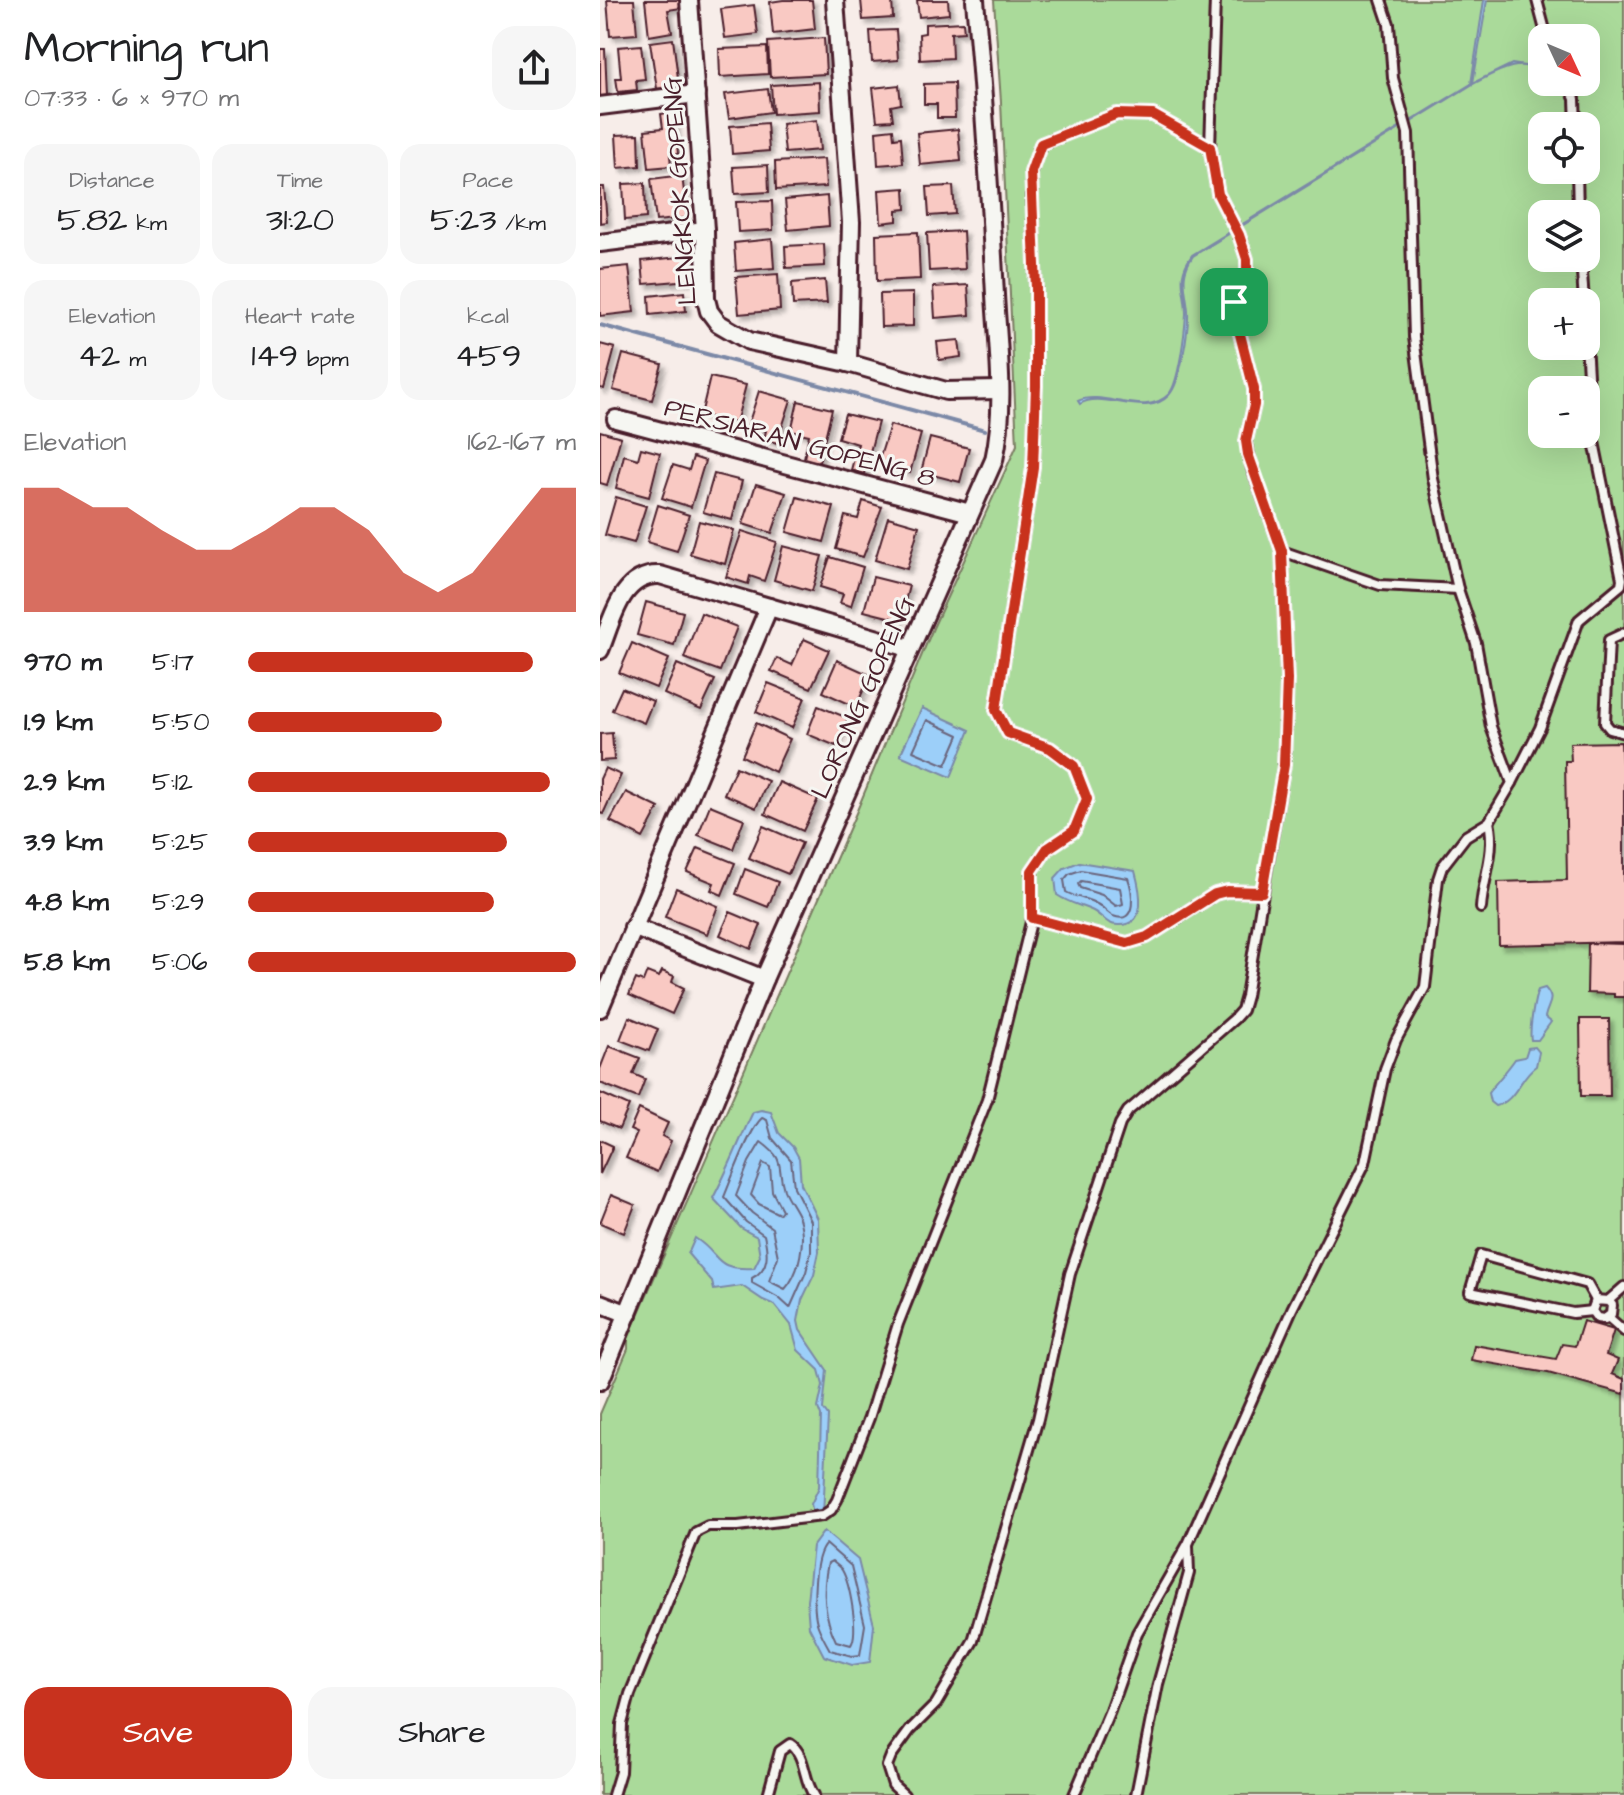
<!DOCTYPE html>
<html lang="en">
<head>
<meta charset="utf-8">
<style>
	:root { --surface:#fff; --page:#f6f6f6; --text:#202124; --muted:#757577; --accent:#c8321e }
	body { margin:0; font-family:"Architects Daughter",sans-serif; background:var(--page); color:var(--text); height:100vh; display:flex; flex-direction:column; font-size:30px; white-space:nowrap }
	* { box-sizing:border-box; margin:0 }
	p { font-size:26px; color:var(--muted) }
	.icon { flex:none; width:44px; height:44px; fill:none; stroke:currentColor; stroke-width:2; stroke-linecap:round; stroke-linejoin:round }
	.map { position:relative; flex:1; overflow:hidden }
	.drawer { display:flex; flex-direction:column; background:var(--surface); width:600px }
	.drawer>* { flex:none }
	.needle { width:52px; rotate:134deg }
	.buttons { position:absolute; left:928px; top:24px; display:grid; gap:16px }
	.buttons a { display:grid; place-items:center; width:72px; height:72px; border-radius:16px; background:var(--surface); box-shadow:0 8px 32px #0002; font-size:40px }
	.pin { position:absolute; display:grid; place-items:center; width:68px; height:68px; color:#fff; margin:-34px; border-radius:16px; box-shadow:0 4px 12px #0006 }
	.round { display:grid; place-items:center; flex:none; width:84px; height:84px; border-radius:24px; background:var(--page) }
	.headline { display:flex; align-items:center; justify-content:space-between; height:136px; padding:0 24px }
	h1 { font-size:44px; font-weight:600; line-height:60px }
	.metrics { display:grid; grid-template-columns:repeat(3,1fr); gap:12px; height:136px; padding:8px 24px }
	.metrics div { display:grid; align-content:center; border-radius:20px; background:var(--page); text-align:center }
	.metrics b { font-size:34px; font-weight:600 }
	.metrics small { font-size:22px; font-weight:400 }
	.metrics p { font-size:22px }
	.chart { height:224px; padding:16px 24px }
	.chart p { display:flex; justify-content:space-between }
	.chart svg { width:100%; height:144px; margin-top:8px; fill:var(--accent); opacity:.7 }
	.cta { display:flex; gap:16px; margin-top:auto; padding:16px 24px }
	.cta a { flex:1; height:92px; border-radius:24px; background:var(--accent); color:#fff; font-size:32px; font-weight:600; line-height:92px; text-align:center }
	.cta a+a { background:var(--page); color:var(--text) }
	ul { padding:0 24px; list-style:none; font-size:26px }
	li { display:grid; grid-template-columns:128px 96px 1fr; align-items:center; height:60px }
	li i { height:20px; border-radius:10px; background:var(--accent) }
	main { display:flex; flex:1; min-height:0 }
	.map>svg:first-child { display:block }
</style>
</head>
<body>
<main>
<section class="drawer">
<div class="headline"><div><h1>Morning run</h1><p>07:33 · 6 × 970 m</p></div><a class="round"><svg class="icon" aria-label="share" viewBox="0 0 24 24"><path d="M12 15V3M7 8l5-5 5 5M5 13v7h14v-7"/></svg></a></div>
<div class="metrics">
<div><p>Distance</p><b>5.82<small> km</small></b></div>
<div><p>Time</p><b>31:20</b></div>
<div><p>Pace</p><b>5:23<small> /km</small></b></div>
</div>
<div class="metrics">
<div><p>Elevation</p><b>42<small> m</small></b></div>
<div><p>Heart rate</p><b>149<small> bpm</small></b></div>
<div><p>kcal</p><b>459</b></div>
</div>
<div class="chart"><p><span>Elevation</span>162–167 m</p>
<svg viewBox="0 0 160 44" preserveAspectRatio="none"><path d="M0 44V6L10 6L20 12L30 12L40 19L50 25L60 25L70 19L80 12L90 12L100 19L110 32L120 38L130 32L140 19L150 6L160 6V44z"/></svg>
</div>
<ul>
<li><b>970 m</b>5:17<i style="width:87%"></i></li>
<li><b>1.9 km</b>5:50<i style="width:59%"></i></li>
<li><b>2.9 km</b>5:12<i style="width:92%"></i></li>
<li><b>3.9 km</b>5:25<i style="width:79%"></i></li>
<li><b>4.8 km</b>5:29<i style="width:75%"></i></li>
<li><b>5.8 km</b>5:06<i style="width:100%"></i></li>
</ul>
<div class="cta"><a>Save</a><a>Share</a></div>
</section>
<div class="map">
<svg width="1024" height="1795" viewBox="0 0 1024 1795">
	<defs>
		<filter id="shadow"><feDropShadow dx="4" dy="4" stdDeviation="2" flood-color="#0004"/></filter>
	</defs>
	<rect width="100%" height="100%" fill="#f7ede9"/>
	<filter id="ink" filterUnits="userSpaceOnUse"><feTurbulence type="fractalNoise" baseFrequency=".0125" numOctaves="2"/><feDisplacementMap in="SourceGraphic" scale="16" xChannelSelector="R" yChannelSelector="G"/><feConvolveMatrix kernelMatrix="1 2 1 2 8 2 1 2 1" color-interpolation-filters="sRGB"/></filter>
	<g filter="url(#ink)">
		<path fill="#aada9a" stroke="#7a7c62" stroke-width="2" fill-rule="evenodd" d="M394,0H1024V1795H0V1414L28,1349V1338L256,813L333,628L417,445L401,102ZM942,38H986V82H942ZM942,126H986V170H942ZM942,214H986V258H942ZM942,302H986V346H942ZM942,390H986V434H942Z"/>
		<g fill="#9ccff9" stroke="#7b89a7" stroke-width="2">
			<path d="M884,0H887L873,83L912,64L938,68L942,75C922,54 893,74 873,84L593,256C579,276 586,288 588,310C589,327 581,383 569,395C546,420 503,389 480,404L478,401C503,389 545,419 569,394C579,383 585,331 586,314C586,289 575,278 592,255L871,84Z"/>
			<polygon points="322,708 370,730 351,777 300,755"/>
			<path d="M479,862L535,871C540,889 549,926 518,925C506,925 501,914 491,910C479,905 469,903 457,895L455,878L464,868Z"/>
			<path d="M945,988C956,1000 948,1003 945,1017L951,1022L938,1040H931C929,1031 934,999 938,990Z"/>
			<path d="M935,1047L939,1052L936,1066C920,1076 916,1102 895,1106L890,1102L888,1093C897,1081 906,1072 915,1059L925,1057L928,1048Z"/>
			<path d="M161,1110L171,1112L179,1133L193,1147L199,1158L201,1184L218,1219L219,1252L214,1275L202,1300L198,1321L200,1330L227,1370L223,1409L228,1416L223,1515L214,1517L211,1504L219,1487L221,1416L218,1408L223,1385L219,1370L198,1350L191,1325L175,1305L163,1300L142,1286L114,1290L112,1282L88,1254L95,1238C123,1256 112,1270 154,1268L160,1256L157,1237L141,1228L113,1198C128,1170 139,1141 153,1112Z"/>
			<polygon points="224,1531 258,1560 274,1625 270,1662 252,1665 224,1656 209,1627 207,1601 213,1546"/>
		</g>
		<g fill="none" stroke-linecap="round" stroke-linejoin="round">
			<g stroke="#6b657d" stroke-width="2">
				<polygon points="327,720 359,735 346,765 313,751"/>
				<path d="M481,870L528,878C533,890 538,926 513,916C507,913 503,907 497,904C487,898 476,898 466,892L464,880L469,874Z"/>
				<polygon points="481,881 520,888 523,904 516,906 502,895 480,888 478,884"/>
				<path d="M162,1118L167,1120L172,1138L191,1160L194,1187L211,1221V1252L206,1272L190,1308L179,1298L152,1283V1278C170,1269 168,1252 164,1235L146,1222L124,1197C131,1180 150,1128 162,1118Z"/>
				<path d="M161,1142C187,1161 176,1165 184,1190C188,1200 195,1208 199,1218C206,1239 200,1273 185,1289L169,1281L178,1257L172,1228L152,1213L136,1196L149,1162Z"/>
				<polygon points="163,1163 170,1167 172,1191 182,1210 179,1214 159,1204 151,1195"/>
				<path d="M226,1544L251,1566L265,1625L260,1655L252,1656L230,1650C226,1643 221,1634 218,1626C212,1610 213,1556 226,1544Z"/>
				<path d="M232,1561C234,1563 240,1567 242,1570C250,1584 259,1632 251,1645L236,1641C224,1617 222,1590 228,1563Z"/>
			</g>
			<polyline stroke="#7b89a7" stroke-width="4" points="0,325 385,430"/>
		</g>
		<g fill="#f9c9c3" stroke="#4a1f2b" stroke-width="2" filter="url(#shadow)">
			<polygon points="7,0 34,0 37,34 10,36"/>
			<polygon points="45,0 80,0 81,8 68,10 72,32 49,36"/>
			<polygon points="183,0 212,0 215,29 173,34 170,2"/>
			<polygon points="261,0 292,0 293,18 263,20"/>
			<polygon points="317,0 348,0 349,14 319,17"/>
			<polygon points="154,5 158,34 125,38 121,9"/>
			<polygon points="363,22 364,32 351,33 352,58 320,60 319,34 325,33 325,24"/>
			<polygon points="296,30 298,60 272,62 270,31"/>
			<polygon points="224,38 226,74 170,77 168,42"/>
			<polygon points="73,39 79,86 57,89 50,42"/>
			<polygon points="41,45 45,79 36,80 37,90 18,92 16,78 21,78 18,47"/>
			<polygon points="167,47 168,74 120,77 119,49"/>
			<polygon points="0,49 5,49 7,96 0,96"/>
			<polygon points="219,82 220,111 173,114 171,85"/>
			<polygon points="354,83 355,118 337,118 337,104 324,104 324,84"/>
			<polygon points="299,85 301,104 291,106 293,120 277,121 273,88"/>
			<polygon points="168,89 171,112 129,118 125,94"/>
			<polygon points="74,112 78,154 70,155 71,166 49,168 45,130 63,128 61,114"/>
			<polygon points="217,120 220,150 185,153 182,124"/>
			<polygon points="167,123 169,151 132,154 130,126"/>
			<polygon points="293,129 294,138 301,137 303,163 278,165 276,131"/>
			<polygon points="358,129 361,161 320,165 317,133"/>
			<polygon points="39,134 40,166 18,168 16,135"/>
			<polygon points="224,159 226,187 176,190 175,162"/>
			<polygon points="168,165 169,192 135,194 133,167"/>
			<polygon points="82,175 87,218 56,221 51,179"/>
			<polygon points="45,183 46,218 25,220 23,184"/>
			<polygon points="353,186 355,214 329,216 327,187"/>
			<polygon points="0,187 4,187 7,222 0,223"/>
			<polygon points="305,188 306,209 297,210 297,221 281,223 279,190"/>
			<polygon points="227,196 229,226 188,230 185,200"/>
			<polygon points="172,201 173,230 138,232 136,202"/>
			<polygon points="363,231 365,269 329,271 327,233"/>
			<polygon points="318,232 320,279 277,281 276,234"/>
			<polygon points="172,239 174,268 136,271 134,243"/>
			<polygon points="224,244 225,266 186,268 185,246"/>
			<polygon points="88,256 90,280 44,284 42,261"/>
			<polygon points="29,266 34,312 0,316 0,269"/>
			<polygon points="178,274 180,310 139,314 136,277"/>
			<polygon points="225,280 227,303 193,305 192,283"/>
			<polygon points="368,285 370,315 335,318 333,287"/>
			<polygon points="84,292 86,311 50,315 49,296"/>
			<polygon points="313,293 313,326 281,327 280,294"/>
			<polygon points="359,340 361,357 339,360 337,342"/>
			<polygon points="0,344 15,348 4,389 0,388"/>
			<polygon points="23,354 62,364 52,400 13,390"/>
			<polygon points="110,377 146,385 136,423 101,415"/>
			<polygon points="159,391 191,400 177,443 164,439 166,431 148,425"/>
			<polygon points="198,401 232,409 219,462 204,458 209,435 191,431"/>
			<polygon points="245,414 278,422 264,474 251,470 258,444 238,438"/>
			<polygon points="290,425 321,434 310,473 278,463"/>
			<polygon points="0,431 21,437 7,485 0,483"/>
			<polygon points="330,438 369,448 360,482 321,472"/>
			<polygon points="41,448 60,453 49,497 16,488 24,455 38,459"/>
			<polygon points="93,457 105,461 91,507 62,498 73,465 89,470"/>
			<polygon points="114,474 142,481 132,520 103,512"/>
			<polygon points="156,484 186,493 172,533 143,524"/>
			<polygon points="16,497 46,506 34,543 5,535"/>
			<polygon points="197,497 234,507 224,542 187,532"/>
			<polygon points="263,501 282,507 263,557 236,549 245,516 258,519"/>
			<polygon points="58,505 89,515 77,551 47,542"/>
			<polygon points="288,517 319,526 307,569 275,560"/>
			<polygon points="99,521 134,530 125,564 90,554"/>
			<polygon points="142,531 177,542 164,581 150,576 148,584 126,577"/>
			<polygon points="183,546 222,556 212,591 174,580"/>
			<polygon points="230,557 263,567 251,606 240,603 243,594 220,587"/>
			<polygon points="273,577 309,586 300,620 264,611"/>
			<polygon points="46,602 83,612 74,645 37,635"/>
			<polygon points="101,613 137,627 120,671 84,658"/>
			<polygon points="204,639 229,650 211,688 171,671 177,658 192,665"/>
			<polygon points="32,643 69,659 56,688 19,673"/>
			<polygon points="237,660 270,675 256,707 223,692"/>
			<polygon points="77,664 115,680 101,710 64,694"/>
			<polygon points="168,683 205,698 192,728 156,712"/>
			<polygon points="22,688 53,701 44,723 12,710"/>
			<polygon points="218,706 248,718 236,746 207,734"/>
			<polygon points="156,723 190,739 175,772 142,756"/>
			<polygon points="12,733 14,760 0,761 0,734"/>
			<polygon points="1021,742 1022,764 1024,763 1024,942 899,945 898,882 967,880 965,761 971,761 970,743"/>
			<polygon points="136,767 168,781 156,808 124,794"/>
			<polygon points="5,768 21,775 3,814 0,813 0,779"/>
			<polygon points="179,782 218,799 203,831 165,814"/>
			<polygon points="26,792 59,808 43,838 10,821"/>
			<polygon points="110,805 144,819 133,849 98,835"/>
			<polygon points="163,826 202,843 188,874 149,858"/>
			<polygon points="98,848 135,863 122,895 111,890 114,883 87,872"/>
			<polygon points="145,869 178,882 168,907 136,894"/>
			<polygon points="76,888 118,906 107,934 65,917"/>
			<polygon points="130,912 161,925 151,949 120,935"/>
			<polygon points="988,943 1024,944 1024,997 1014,997 1014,994 987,993"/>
			<polygon points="62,971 74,976 72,982 84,988 72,1014 29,995 36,979 43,982 47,972 59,977"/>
			<polygon points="29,1017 58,1029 49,1051 20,1040"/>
			<polygon points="980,1019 1009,1019 1010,1096 981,1096"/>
			<polygon points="9,1046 40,1058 33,1074 45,1079 38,1098 0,1083 0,1069"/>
			<polygon points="0,1093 29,1106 19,1129 0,1121"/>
			<polygon points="39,1109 68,1123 62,1136 71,1141 57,1172 26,1158 37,1133 30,1130"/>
			<polygon points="0,1140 13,1146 0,1174"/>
			<polygon points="11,1195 35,1205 24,1233 0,1223"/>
			<polygon points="983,1321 1014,1330 1006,1355 1018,1360 1012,1374 1024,1379 1024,1394 948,1373 871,1360 874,1345 956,1359 962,1344 975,1346"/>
		</g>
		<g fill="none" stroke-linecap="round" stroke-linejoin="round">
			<g stroke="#4a1f2b" stroke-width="14">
				<g id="lane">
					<polyline points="937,0 947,38"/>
					<polyline points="968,82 975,99 976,126"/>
					<polyline points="610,147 553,115 517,114 441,144 431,172 436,288 436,386 433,467 396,710 408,733 450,748 474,766 487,799 474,831 447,849 432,871 432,918 527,943 547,937 615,894 627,891 662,892"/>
					<polyline points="977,170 978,214"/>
					<polyline points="981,258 984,302"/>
					<polyline points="682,551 780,585 858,589"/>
					<polyline points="1024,633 1009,640 1005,723 1010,729 1024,733"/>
					<polyline points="912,783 940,728 979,620 1021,585 1022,579 991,427 986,342"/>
					<path d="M881,908C883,878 896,851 889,822"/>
					<polyline points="1008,1301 1012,1305 1011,1314 1005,1319 997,1318 992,1311 996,1300 1008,1301 1024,1287"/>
					<polyline points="992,1311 973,1313 870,1292 881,1255 987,1284 996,1300"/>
					<polyline points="1008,1317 1024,1331"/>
					<polyline points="13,1795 20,1772 22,1724 30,1694 96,1532 108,1526 138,1526 222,1516 231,1510 237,1500 269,1418 298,1324 387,1100 432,918"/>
					<path d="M168,1795L180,1751L190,1744C206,1754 203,1780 214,1795"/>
					<polyline points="304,1795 293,1785 287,1766 291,1756 310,1730 336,1704 373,1641 438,1419 470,1274 520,1124 528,1111 541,1100 634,1019 642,1010 646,996 684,765 687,680 682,551 652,468 646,441 654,405 654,389 633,307 647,272 647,259 639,235 618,194 610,147 615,0"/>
					<polyline points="474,1795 510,1710 537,1633 588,1544 692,1309 765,1163 785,1069 796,1040 825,987 838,879 842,867 866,836 889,822 912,783 891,727 876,643 858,589 833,479 814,337 808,133 793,78 789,24 781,0"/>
					<polyline points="536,1795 558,1684 589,1573 588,1546"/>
				</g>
			</g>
			<g stroke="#4a1f2b" stroke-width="22">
				<g id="street">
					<polyline points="89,0 105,230 106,299 109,311 118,323 149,341 248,363 346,391 400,390"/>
					<polyline points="235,0 251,222 248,363"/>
					<polyline points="0,106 96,94"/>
					<polyline points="0,243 105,230"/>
					<polyline points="16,419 370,513"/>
					<path d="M0,650C12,621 21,573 60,575L309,648"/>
					<polyline points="33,927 164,979"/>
					<polyline points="0,1008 169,607"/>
					<polyline points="0,1303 28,1314"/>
					<path d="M0,1381L164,979L394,460C406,406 398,349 395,295C390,196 384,98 375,0"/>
				</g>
			</g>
			<use href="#lane" stroke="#f6f6f2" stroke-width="8"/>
			<use href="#street" stroke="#f6f6f2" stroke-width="16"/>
		</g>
	</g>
	<g fill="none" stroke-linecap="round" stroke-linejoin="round" filter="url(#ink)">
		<g stroke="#fff" stroke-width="16">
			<polygon id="route" points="517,114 553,115 610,147 618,194 639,235 647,259 647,272 633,307 654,389 654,405 646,441 648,454 682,551 687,680 684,765 662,892 627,891 615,894 547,937 527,943 432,918 432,871 447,849 474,831 487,799 474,766 450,748 408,733 396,710 433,467 436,386 436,288 431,172 441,144"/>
		</g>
		<use href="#route" stroke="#c8321e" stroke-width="10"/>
	</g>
	<g text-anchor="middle" stroke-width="6" stroke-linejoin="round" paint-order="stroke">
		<g font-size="26" fill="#4a1f2b" stroke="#f6f6f2">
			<text transform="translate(79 191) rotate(-94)" y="9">LENGKOK GOPENG</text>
			<text transform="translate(200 442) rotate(15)" y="9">PERSIARAN GOPENG 8</text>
			<text transform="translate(262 697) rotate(-66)" y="9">LORONG GOPENG</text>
		</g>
	</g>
</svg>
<div class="buttons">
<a><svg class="needle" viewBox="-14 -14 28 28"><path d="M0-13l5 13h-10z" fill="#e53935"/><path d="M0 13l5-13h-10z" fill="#757577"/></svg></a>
<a><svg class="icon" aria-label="locate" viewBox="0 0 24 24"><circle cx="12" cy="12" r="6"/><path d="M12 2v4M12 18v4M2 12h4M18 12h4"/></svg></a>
<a><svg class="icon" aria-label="layers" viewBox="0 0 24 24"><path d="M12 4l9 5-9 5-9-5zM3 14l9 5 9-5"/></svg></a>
<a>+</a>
<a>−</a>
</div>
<div class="pin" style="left:634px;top:302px;background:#1e9e55"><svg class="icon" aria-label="arrive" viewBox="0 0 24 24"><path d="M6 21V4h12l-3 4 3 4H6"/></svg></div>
</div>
</main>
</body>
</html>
